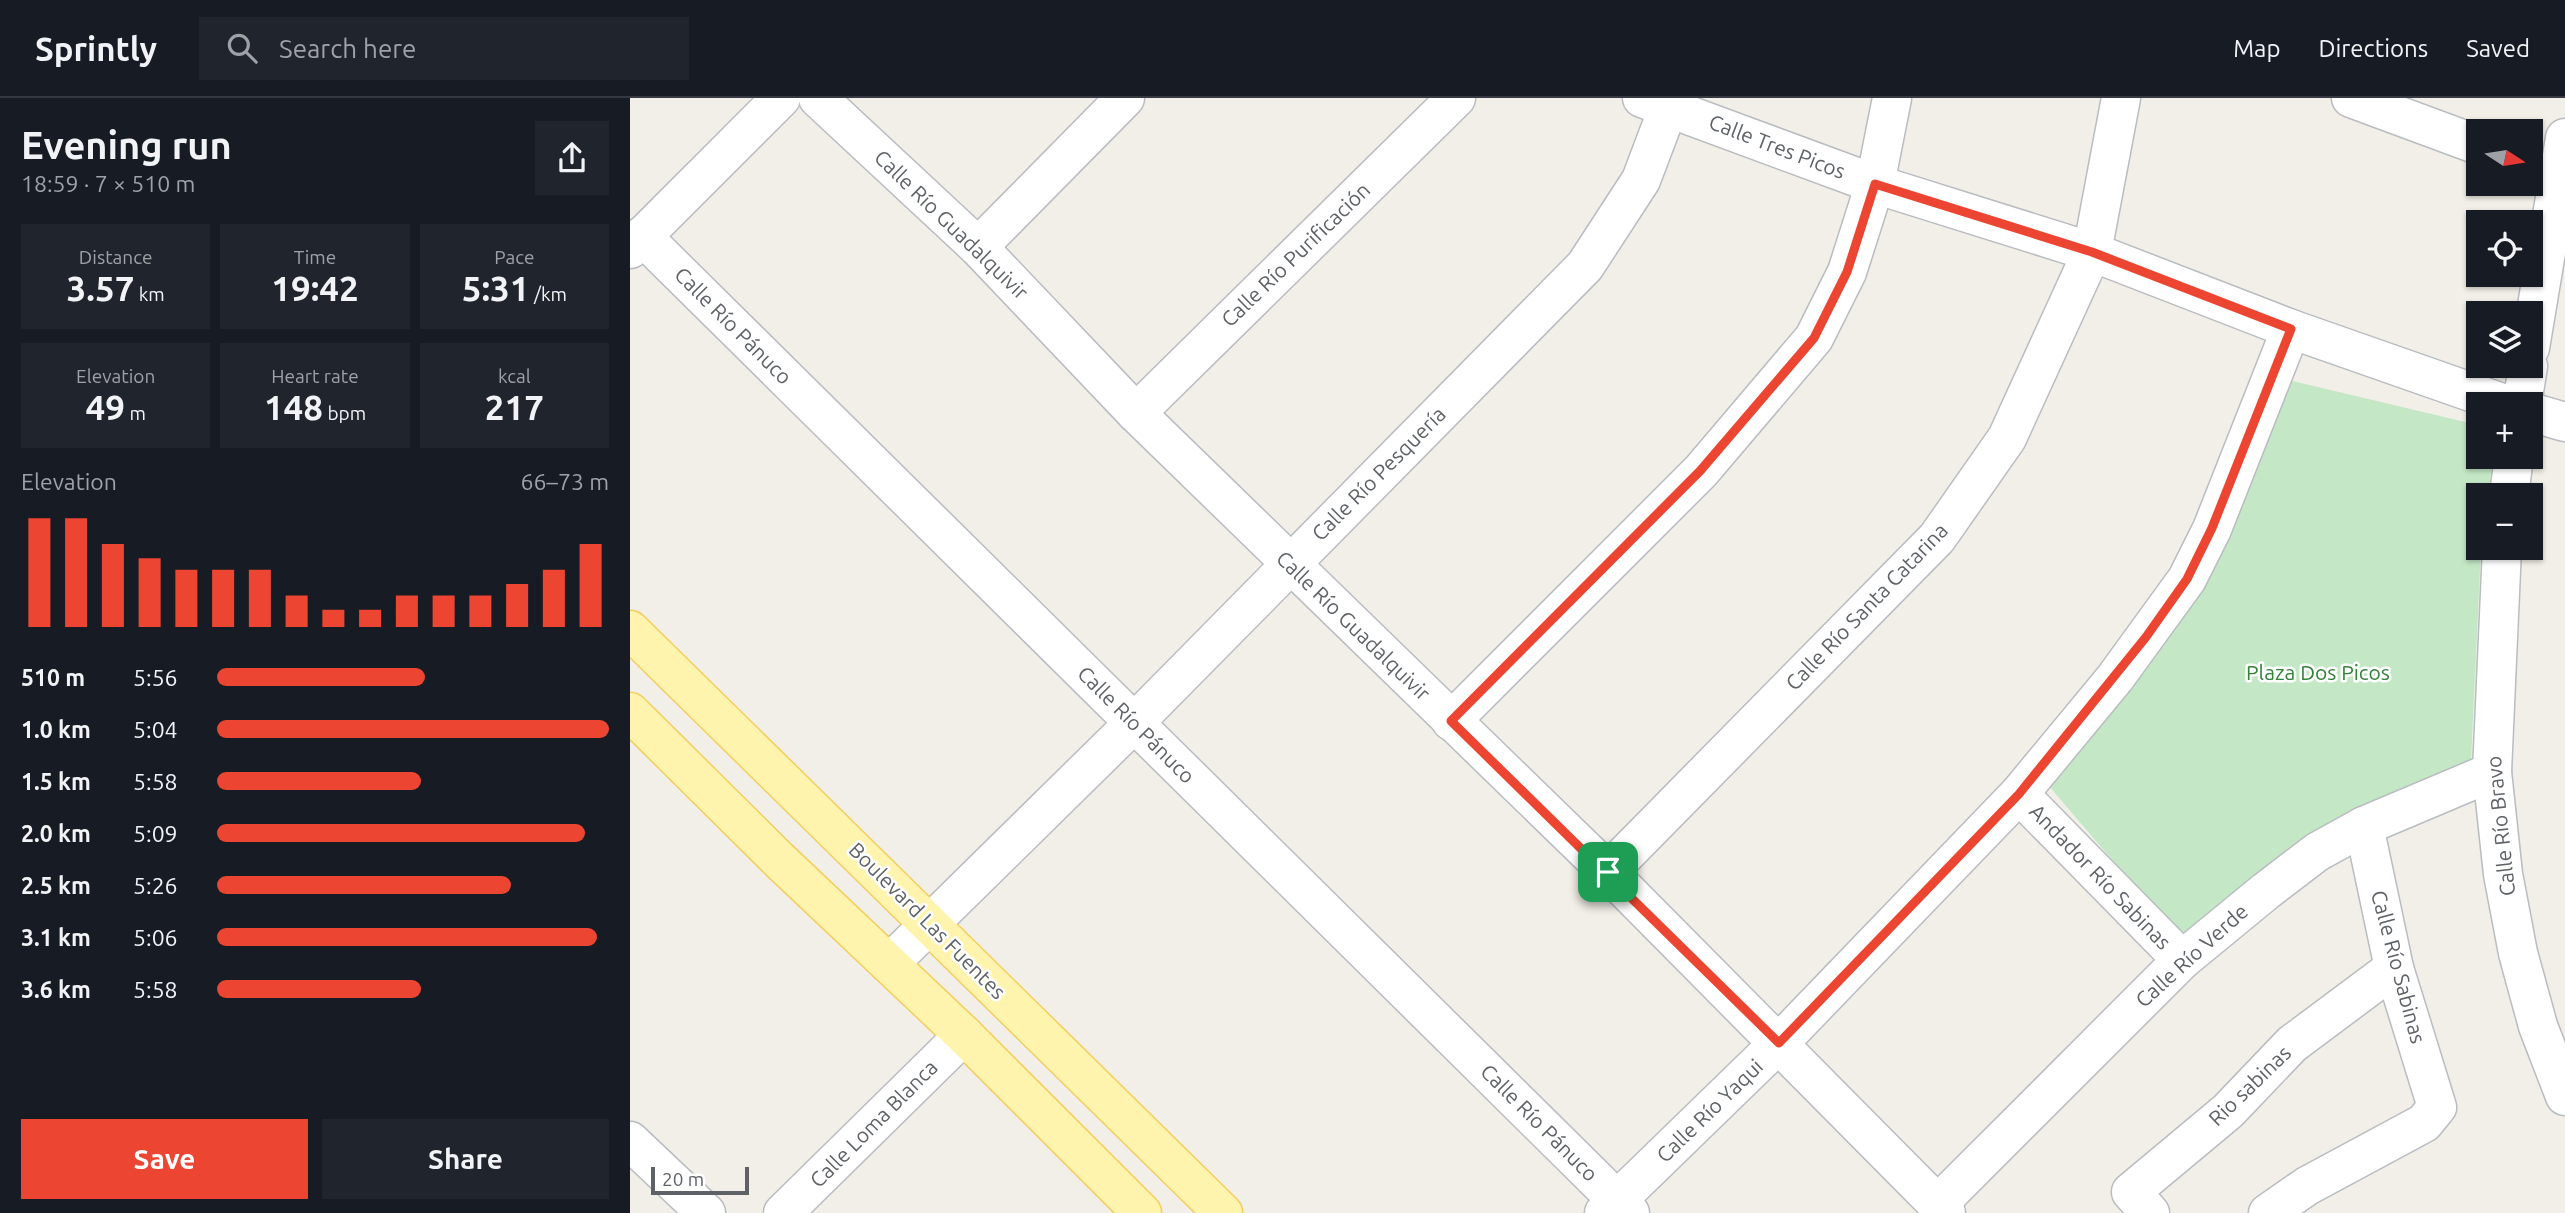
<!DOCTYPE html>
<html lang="en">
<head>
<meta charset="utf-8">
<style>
	:root { --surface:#171b24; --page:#20242c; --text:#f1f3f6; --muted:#9ea1a6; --line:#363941; --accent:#ec4531 }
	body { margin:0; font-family:Ubuntu,sans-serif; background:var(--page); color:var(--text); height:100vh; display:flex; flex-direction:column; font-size:26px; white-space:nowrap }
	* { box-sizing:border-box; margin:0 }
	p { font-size:23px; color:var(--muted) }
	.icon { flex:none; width:38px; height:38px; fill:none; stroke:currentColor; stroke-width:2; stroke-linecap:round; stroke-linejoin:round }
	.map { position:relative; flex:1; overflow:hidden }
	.details { display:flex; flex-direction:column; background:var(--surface); width:630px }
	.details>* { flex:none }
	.needle { width:46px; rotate:102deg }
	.fabs { position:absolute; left:1836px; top:21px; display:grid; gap:14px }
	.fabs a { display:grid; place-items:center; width:77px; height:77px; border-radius:0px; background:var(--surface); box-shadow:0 2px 5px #0004; font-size:35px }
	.scale { position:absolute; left:21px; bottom:18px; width:98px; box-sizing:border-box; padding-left:7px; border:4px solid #5e6267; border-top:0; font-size:19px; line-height:24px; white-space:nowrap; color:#5e6267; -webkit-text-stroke:5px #fff; paint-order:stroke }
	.pin { position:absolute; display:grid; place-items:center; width:60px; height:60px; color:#fff; margin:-30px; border-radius:14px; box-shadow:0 4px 10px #0006 }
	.round { display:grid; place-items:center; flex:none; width:74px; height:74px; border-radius:0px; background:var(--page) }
	.overview { display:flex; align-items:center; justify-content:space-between; height:119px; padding:0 21px }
	h1 { font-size:38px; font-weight:700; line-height:52px }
	.figures { display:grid; grid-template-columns:repeat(3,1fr); gap:10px; height:119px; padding:7px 21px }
	.figures div { display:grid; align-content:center; border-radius:0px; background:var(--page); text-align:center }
	.figures b { font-size:35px; font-weight:700 }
	.figures small { font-size:19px; font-weight:400 }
	.figures p { font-size:19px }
	.chart { height:196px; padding:14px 21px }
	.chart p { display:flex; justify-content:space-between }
	.chart svg { width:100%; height:126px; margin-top:7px; stroke:var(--accent); stroke-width:6 }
	.primary-button { display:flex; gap:14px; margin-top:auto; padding:14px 21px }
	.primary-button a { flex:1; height:80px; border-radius:0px; background:var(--accent); color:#fff; font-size:28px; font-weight:700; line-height:80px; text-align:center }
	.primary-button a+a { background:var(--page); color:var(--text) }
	ul { padding:0 21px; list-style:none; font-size:23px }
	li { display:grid; grid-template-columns:112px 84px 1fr; align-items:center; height:52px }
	li i { height:18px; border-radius:9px; background:var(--accent) }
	header { display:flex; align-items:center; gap:42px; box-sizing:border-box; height:98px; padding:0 35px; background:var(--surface); border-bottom:2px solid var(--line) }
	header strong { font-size:33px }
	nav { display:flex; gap:38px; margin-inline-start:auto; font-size:24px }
	.search { width:490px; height:63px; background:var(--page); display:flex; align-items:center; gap:18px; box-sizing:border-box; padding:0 24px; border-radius:0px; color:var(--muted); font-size:26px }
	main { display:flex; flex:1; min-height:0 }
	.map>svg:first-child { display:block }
</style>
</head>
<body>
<header>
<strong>Sprintly</strong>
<div class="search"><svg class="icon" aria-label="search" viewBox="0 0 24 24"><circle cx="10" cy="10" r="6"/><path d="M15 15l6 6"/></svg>Search here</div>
<nav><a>Map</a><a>Directions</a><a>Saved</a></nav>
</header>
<main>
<section class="details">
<div class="overview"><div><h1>Evening run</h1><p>18:59 · 7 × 510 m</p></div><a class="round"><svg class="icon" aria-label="share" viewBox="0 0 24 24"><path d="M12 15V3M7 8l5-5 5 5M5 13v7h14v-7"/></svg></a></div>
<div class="figures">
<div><p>Distance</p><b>3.57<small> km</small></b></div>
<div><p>Time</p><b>19:42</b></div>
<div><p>Pace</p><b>5:31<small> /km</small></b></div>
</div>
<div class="figures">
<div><p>Elevation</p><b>49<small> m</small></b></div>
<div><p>Heart rate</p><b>148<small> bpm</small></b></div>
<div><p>kcal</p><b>217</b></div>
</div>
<div class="chart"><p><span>Elevation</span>66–73 m</p>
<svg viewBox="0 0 160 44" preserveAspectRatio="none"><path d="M5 44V6M15 44V6M25 44V15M35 44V20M45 44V24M55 44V24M65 44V24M75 44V33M85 44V38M95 44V38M105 44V33M115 44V33M125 44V33M135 44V29M145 44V24M155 44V15"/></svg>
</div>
<ul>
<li><b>510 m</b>5:56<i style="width:53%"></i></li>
<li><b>1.0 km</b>5:04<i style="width:100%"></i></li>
<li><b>1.5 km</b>5:58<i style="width:52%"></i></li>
<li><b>2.0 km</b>5:09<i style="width:94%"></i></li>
<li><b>2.5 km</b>5:26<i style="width:75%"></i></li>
<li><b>3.1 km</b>5:06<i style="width:97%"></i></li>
<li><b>3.6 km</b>5:58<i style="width:52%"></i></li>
</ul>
<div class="primary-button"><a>Save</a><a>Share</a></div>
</section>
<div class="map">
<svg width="1935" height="1115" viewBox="0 0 1935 1115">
	<rect width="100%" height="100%" fill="#f1efe7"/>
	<polygon fill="#c4e8c5" points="1650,280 1848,327 1848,359 1863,359 1858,397 1848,397 1848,450 1851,450 1840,684 1549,840 1412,680 1532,530"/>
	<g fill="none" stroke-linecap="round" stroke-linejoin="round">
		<g stroke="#b9bcc1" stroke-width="41">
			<g id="minor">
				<polyline points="188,0 348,149 506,315 978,774 1316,1115"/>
				<polyline points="1012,0 1245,86 1462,154 1661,231 1875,306"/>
				<polyline points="1721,0 1848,47"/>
				<polyline points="12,138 1000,1115"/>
				<polyline points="348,149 495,0"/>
				<polyline points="0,151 151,0"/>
				<polyline points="1900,250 1935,40"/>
				<polyline points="1892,306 1898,268"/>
				<polyline points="1900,314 1935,324"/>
				<polyline points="506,315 826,0"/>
				<polyline points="1879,397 1884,359"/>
				<polyline points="1872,450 1862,674 1873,776 1888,855 1908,928 1935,998"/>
				<polyline points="821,623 1071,373 1184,240 1217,174 1245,86 1262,0"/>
				<polyline points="1389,696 1552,862"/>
				<polyline points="978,774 1307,440 1377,340 1462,154 1491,0"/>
				<polyline points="259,866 504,625 955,168 1011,82 1042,0"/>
				<polyline points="0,1043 76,1115"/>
				<polyline points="1308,1106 1552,862 1636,793 1687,754 1734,728 1862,674"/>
				<polyline points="153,1115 334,937"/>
				<polyline points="974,1115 1149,945 1389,696 1485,580 1557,481 1582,431 1661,231"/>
				<polyline points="1520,1115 1501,1094 1598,1013 1662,946 1764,870"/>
				<polyline points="1638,1115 1677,1088 1794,1025 1807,1009 1764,870 1734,728"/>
			</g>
		</g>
		<g stroke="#f4ce5d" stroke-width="41">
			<g id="major">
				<polyline points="0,532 593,1115"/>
				<polyline points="0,614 148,761 334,937 512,1115"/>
			</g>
		</g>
		<use href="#minor" stroke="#fff" stroke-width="38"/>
		<use href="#major" stroke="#fff4ae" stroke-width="38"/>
	</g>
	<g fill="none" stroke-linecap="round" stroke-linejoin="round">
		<g stroke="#fff" stroke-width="14">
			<polygon id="route" points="1245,86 1462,154 1661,231 1582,430 1557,481 1516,539 1389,696 1149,945 821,623 1070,373 1184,240 1217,174"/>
		</g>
		<use href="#route" stroke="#ec4531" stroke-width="9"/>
	</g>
	<g text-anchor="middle" stroke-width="5" stroke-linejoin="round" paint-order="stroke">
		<g font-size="21" fill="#5e6267" stroke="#fff">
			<text transform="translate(1147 49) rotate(21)" y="7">Calle Tres Picos</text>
			<text transform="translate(321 127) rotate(44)" y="7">Calle Río Guadalquivir</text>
			<text transform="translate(666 157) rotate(-44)" y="7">Calle Río Purificación</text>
			<text transform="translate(103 228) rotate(45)" y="7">Calle Río Pánuco</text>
			<text transform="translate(749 376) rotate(-45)" y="7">Calle Río Pesquería</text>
			<text transform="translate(1237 509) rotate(-46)" y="7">Calle Río Santa Catarina</text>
			<text transform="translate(723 528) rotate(44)" y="7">Calle Río Guadalquivir</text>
			<text transform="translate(506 627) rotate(45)" y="7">Calle Río Pánuco</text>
			<text transform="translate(1871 728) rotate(-96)" y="7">Calle Río Bravo</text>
			<text transform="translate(1470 779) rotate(46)" y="7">Andador Río Sabinas</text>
			<text transform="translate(297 823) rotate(45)" y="7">Boulevard Las Fuentes</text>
			<text transform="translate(1562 858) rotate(-42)" y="7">Calle Río Verde</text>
			<text transform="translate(1768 869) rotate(75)" y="7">Calle Río Sabinas</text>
			<text transform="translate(1620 988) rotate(-44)" y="7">Rio sabinas</text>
			<text transform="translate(1080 1013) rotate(-44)" y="7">Calle Río Yaqui</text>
			<text transform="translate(909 1025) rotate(45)" y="7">Calle Río Pánuco</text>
			<text transform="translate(244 1026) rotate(-45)" y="7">Calle Loma Blanca</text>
		</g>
		<g font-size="21" fill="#338239" stroke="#fff">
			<text x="1688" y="582">Plaza Dos Picos</text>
		</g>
	</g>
</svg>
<div class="fabs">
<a><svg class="needle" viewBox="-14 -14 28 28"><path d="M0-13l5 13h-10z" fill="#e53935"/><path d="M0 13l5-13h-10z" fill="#9ea1a6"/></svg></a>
<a><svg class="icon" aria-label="locate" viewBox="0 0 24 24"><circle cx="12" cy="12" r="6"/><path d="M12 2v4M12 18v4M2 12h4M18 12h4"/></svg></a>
<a><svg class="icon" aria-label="layers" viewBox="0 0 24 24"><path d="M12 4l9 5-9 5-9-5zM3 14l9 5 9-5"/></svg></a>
<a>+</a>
<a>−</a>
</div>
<div class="scale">20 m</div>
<div class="pin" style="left:978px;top:774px;background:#1e9e55"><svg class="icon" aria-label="arrive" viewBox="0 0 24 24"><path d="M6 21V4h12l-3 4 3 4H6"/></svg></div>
</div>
</main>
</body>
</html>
